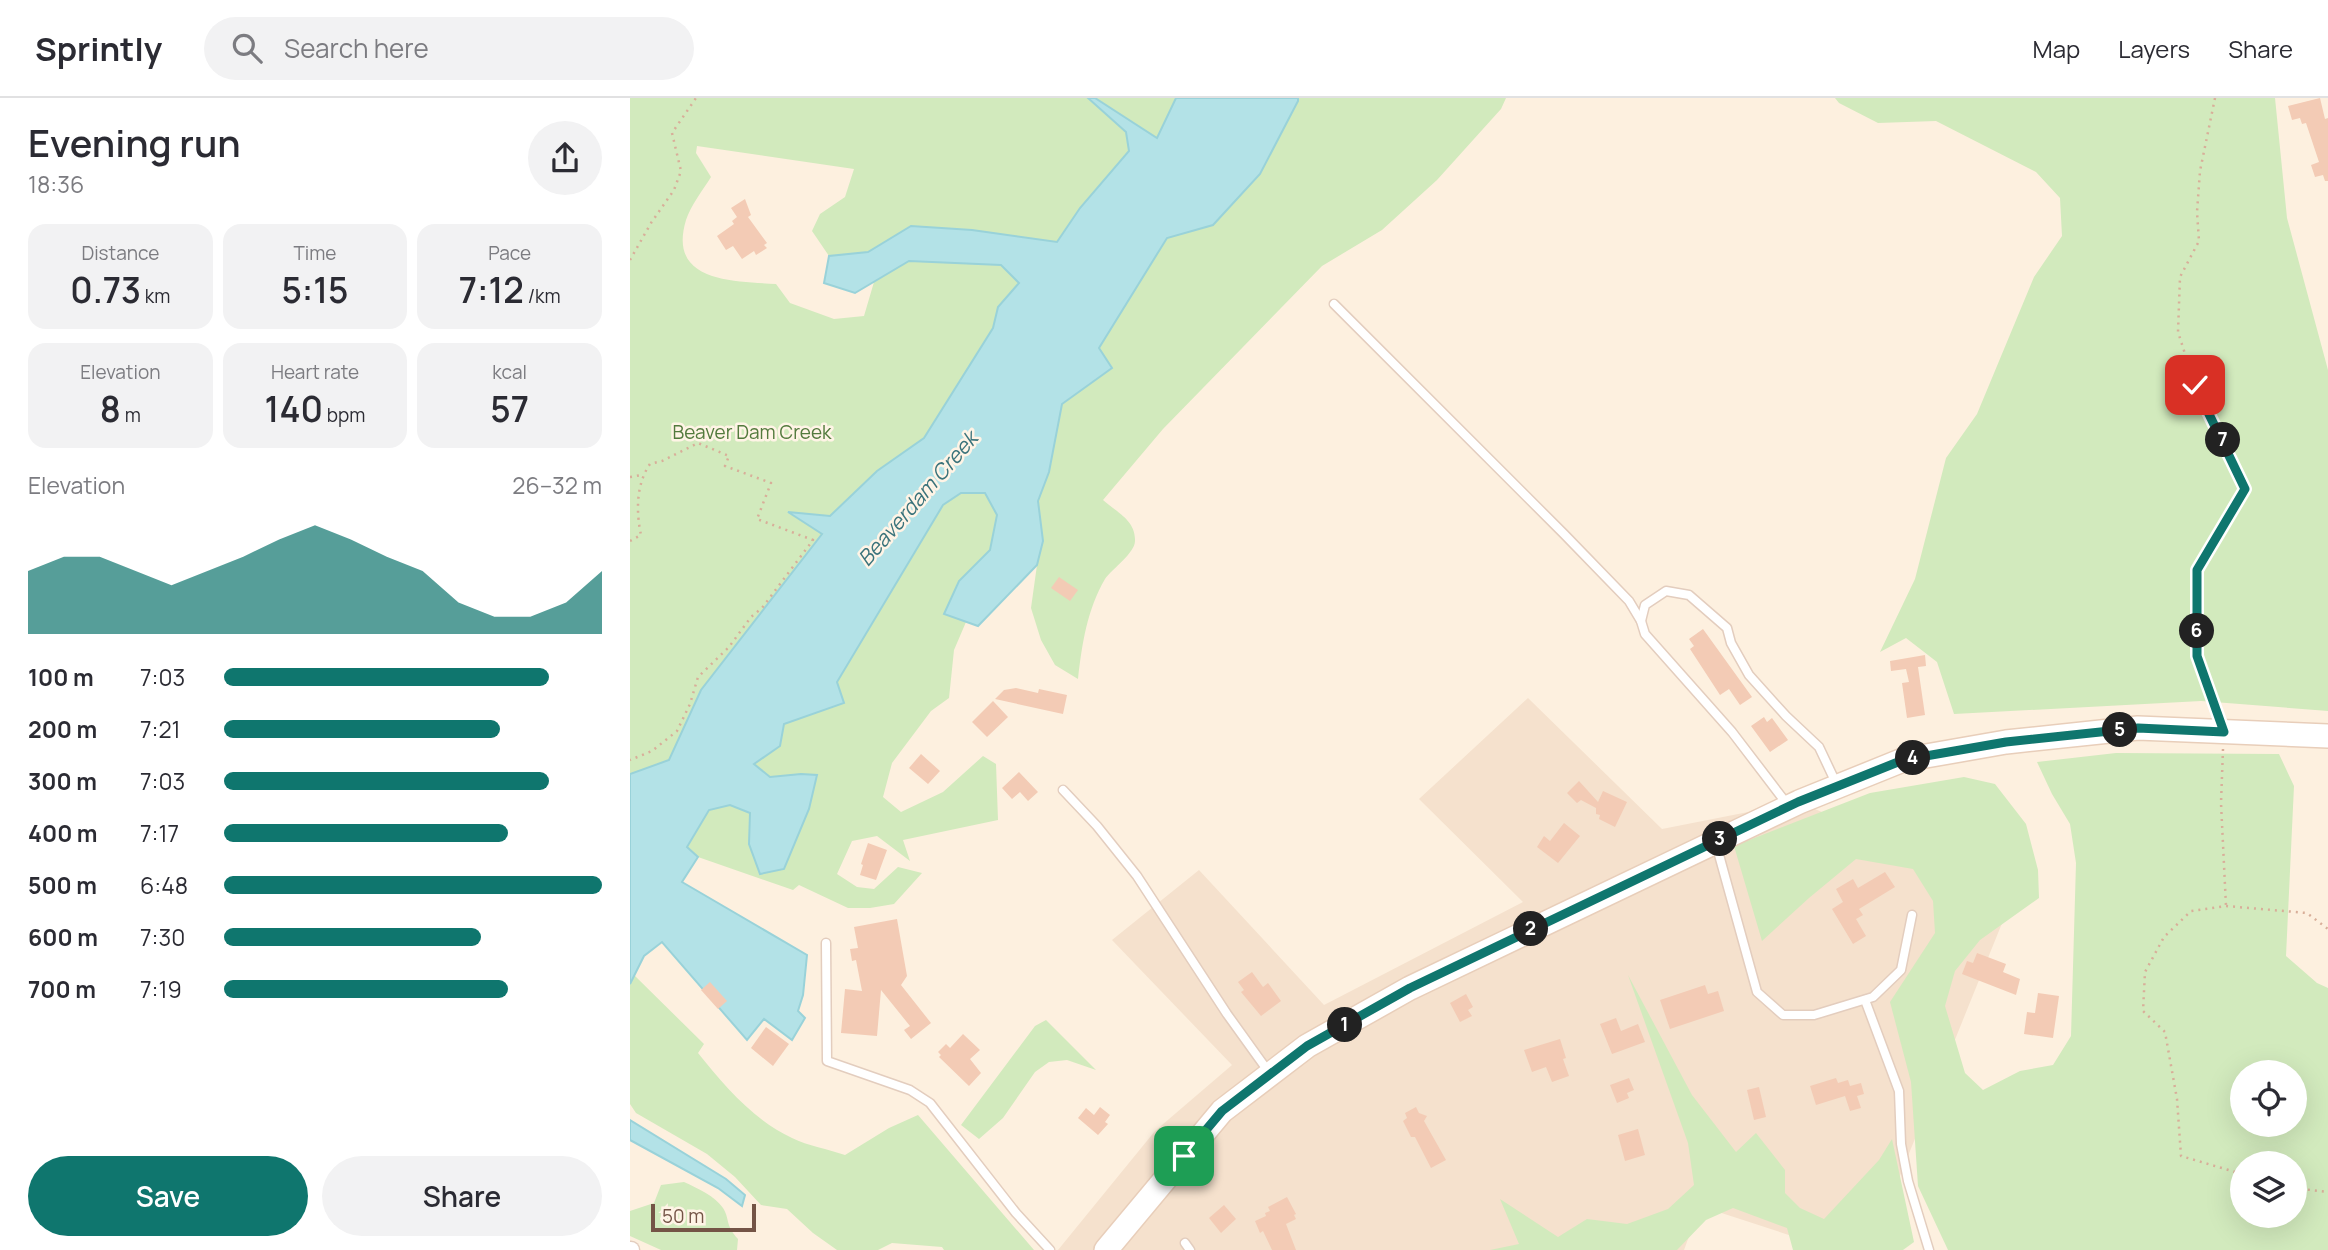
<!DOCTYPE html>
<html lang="en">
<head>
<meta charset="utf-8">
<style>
	:root { --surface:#fff; --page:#f2f2f3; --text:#2b2b33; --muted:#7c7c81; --line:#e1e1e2; --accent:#0f766e }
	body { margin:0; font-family:Manrope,sans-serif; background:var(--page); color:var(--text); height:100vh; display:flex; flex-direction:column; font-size:26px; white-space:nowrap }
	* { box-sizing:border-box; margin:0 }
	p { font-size:23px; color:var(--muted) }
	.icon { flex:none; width:38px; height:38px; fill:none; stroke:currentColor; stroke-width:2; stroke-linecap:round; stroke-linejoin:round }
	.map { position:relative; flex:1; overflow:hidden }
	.panel { display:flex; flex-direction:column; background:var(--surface); width:630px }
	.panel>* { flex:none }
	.tools { position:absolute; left:1600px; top:962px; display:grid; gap:14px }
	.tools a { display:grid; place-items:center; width:77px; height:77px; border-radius:50%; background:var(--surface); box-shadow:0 7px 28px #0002; font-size:35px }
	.scale { position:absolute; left:21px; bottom:18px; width:105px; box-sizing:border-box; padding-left:7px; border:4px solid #745446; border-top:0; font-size:19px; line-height:24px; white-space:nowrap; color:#745446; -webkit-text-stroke:5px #fff4e6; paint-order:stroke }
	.pin { position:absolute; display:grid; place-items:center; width:60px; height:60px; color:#fff; margin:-30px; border-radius:14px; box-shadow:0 4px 10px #0006 }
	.km { position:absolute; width:35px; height:35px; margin:-18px; border-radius:50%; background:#222; color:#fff; font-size:19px; line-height:35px; text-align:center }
	.round { display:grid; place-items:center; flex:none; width:74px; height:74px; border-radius:37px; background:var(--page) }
	.overview { display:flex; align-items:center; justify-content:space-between; height:119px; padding:0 28px }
	h1 { font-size:38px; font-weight:600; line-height:52px }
	.stats { display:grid; grid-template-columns:repeat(3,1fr); gap:10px; height:119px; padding:7px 28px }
	.stats div { display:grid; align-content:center; border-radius:18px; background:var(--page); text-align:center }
	.stats b { font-size:35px; font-weight:600 }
	.stats small { font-size:19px; font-weight:400 }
	.stats p { font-size:19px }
	.chart { height:196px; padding:14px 28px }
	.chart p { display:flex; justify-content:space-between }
	.chart svg { width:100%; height:126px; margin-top:7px; fill:var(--accent); opacity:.7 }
	.cta { display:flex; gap:14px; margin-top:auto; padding:14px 28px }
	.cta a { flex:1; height:80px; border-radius:42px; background:var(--accent); color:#fff; font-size:28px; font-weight:600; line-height:80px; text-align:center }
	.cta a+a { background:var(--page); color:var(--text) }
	ul { padding:0 28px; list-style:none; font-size:23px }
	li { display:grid; grid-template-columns:112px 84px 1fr; align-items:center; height:52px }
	li i { height:18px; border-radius:9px; background:var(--accent) }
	header { display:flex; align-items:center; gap:42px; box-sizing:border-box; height:98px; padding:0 35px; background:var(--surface); border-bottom:2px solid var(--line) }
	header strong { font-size:33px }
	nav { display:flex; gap:38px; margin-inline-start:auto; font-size:24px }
	.search { width:490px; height:63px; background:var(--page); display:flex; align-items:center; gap:18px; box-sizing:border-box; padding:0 24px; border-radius:38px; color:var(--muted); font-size:26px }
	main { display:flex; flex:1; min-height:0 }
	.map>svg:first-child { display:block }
</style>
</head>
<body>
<header>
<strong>Sprintly</strong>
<div class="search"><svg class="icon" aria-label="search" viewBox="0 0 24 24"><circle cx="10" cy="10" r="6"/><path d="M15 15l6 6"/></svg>Search here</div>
<nav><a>Map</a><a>Layers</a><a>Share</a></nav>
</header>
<main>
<section class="panel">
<div class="overview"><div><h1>Evening run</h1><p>18:36</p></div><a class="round"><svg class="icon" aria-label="share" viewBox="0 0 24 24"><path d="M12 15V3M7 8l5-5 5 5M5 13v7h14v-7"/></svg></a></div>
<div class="stats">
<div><p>Distance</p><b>0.73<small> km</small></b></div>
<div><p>Time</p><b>5:15</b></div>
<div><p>Pace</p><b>7:12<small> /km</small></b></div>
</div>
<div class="stats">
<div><p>Elevation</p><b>8<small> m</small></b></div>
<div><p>Heart rate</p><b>140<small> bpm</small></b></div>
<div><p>kcal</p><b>57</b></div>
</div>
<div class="chart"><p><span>Elevation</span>26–32 m</p>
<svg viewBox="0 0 160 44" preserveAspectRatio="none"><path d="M0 44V22L10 17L20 17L30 22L40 27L50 22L60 17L70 11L80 6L90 11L100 17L110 22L120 33L130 38L140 38L150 33L160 22V44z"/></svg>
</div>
<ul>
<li><b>100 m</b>7:03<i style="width:86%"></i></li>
<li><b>200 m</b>7:21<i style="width:73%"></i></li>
<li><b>300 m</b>7:03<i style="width:86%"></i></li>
<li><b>400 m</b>7:17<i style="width:75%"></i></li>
<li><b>500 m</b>6:48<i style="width:100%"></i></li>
<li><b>600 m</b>7:30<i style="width:68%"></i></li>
<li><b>700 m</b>7:19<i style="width:75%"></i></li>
</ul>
<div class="cta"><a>Save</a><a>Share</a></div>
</section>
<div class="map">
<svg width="1698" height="1152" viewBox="0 0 1698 1152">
	<rect width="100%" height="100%" fill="#fdf0df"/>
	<polygon fill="#f5e1cd" points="898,600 1032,731 1169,704 1383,798 1240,1152 1205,1152 1070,1108 1054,1152 428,1152 525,1033 602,967 482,842 569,772 694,907 893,804 789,701"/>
	<g fill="#d2eabd" fill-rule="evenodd">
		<path d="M0,0H546L529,35L514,74L305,348L0,736ZM67,48L224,71L215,99L190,116L182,133L199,158L238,154L281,128L299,130L279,163L244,184L234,218L204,221L160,205L146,186C104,183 37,185 56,122C61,107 73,92 81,79L66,55Z"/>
		<path d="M668,0H876L871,11L807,82L752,132L692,168L533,331L473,402C486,414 506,422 505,443C505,455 482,471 475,481C457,512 452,546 448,581L425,567L411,542L401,510L407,467L413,443L408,403L419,374L432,306L481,270L469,250L537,139L583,126L668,3Z"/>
		<polygon points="1205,0 1645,0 1657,120 1698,272 1698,613 1571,603 1324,616 1307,564 1276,540 1250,554 1285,481 1316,360 1347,316 1404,179 1432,138 1430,100 1406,74 1306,23 1248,25 1209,5"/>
		<polygon points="331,395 355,395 367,417 360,452 329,483 314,516 336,524 324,552 319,600 301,613 262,665 253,699 271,714 313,694 353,658 366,666 368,722 273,742 280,763 247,738 222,743 207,776 227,789 244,791 268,769 292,775 264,806 240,810 218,810 169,787 163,792 68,759 57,750 79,712 100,706 120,715 119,746 171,676 140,679 124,666 150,648 154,626 213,605 207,584 313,407"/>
		<path d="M1486,655L1649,656L1664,688L1656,858L1687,885L1698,890V1152H1318L1288,1088L1281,984L1260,904L1305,835L1303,803L1283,771L1226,761L1179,800L1132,843L1104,748L1240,695L1334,679L1365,686L1396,726L1408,772L1409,800L1350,842L1325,873L1315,908L1335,975L1353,992L1390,973L1423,967L1441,938L1446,765L1440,726L1422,696L1407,664ZM1612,975H1664V1027H1612ZM1612,1066H1664V1118H1612Z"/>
		<path d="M4,877L74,946L68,955C93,986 124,1023 162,1040C178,1048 198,1051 215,1057L259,1030L288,1017L404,1152H314L312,1149L262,1145L248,1152H207L183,1135L157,1111L131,1107L105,1079L77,1056L6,1015L0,1006V886Z"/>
		<polygon points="998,877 1062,997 1106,1054 1126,1035 1155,1072 1155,1095 1170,1110 1194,1121 1249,1062 1262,1041 1284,1144 1273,1152 1163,1152 1157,1130 1103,1110 1076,1122 1047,1152 860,1152 889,1146 870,1101 928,1139 957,1121 997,1126 1038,1111 1064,1087 1058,1045"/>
		<polygon points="416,922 466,972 437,962 419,964 405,974 373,1020 349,1041 331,1027 405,928"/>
		<path d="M54,1084C67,1090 85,1098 93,1110C100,1121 95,1127 108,1141L107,1152H31L0,1138V1113L24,1105L31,1087Z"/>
	</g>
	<g fill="#b3e2e7" stroke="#99d2d9" stroke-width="2">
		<polygon points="458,0 465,0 527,40 546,0 668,0 668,3 630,76 583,127 537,140 469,250 482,270 432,306 419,374 408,403 413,443 407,467 348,528 314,516 329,483 360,452 367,417 355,395 331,395 313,407 207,584 214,605 154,626 150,648 124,666 140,679 171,676 187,677 179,711 154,771 130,776 119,746 120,715 100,707 79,712 57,749 68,759 52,784 177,857 173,897 168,913 175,920 162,942 134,921 117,942 32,844 14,858 0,886 0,676 39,662 71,592 192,436 158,414 200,418 247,373 294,340 363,230 368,209 389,185 371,167 279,163 225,195 194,185 199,158 238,154 281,128 342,132 427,144 450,110 499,53 496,34"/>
		<polygon points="0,1022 96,1081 115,1097 112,1108 88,1090 0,1042"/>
	</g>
	<g fill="#f3cbb5">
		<polygon points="1690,0 1695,21 1698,20 1698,83 1695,83 1693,77 1685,79 1681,67 1689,64 1676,25 1672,26 1670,20 1662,22 1658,8"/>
		<polygon points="115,101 121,117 118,119 137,145 134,147 137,150 126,157 124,153 112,161 103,148 96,152 87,138 104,126 102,123 107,119 101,110"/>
		<polygon points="429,479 448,492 440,503 421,490"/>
		<polygon points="1073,531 1122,599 1110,607 1099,591 1090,597 1060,551 1064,548 1059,541"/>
		<polygon points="1295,557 1296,568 1288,569 1295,617 1277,620 1272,585 1279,584 1276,571 1261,573 1260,563"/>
		<polygon points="386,590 408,595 409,591 437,597 433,616 365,601 374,592"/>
		<polygon points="363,603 378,619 357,639 342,624"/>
		<polygon points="1134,619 1137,624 1142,620 1158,642 1140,654 1121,628"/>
		<polygon points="291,656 310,673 298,686 279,670"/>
		<polygon points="389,674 408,694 398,703 390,694 382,701 372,690"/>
		<polygon points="949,683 968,704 973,693 997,704 985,729 969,721 970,717 966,716 966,710 951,702 947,705 937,695"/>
		<polygon points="934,725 950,738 928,765 907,749 914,738 920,743"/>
		<polygon points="238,745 257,752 246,782 230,777 233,767 231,766"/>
		<polygon points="1255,774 1265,789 1229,811 1233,817 1226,821 1236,838 1223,846 1202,811 1213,804 1206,791 1223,781 1228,790"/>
		<polygon points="267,821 277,878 271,887 301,925 281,941 274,932 280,928 251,892 247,938 211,935 215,891 232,893 226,862 222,863 220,851 228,850 224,829"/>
		<polygon points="1347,855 1376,866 1373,874 1390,881 1386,897 1332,876 1337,863 1343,865"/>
		<polygon points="622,874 633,889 638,885 651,903 631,918 611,894 614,892 608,884"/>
		<polygon points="80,884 97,903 88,911 71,892"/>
		<polygon points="1075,887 1078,896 1088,893 1094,913 1040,931 1030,902"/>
		<polygon points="1408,895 1429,898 1423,940 1394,936 1397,914 1405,915"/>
		<polygon points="836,896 843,909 838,912 842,918 830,924 820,905"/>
		<polygon points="986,920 991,933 1008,926 1015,944 982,956 970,926"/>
		<polygon points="136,929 159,946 143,968 121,950"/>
		<polygon points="333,936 350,952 340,961 351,975 339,988 309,959 311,957 308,954 316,946 320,950"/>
		<polygon points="930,941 936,960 933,961 939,978 922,984 916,969 902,974 894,952"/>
		<polygon points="999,980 1004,992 997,995 999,1000 987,1005 980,987"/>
		<polygon points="1206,980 1208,985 1218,982 1220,988 1231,985 1234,996 1227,998 1231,1010 1220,1013 1215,998 1186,1007 1180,988"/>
		<polygon points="1129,989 1136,1019 1124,1022 1117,992"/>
		<polygon points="470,1009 480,1017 475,1024 478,1026 468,1037 448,1020 456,1010 464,1017"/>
		<polygon points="786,1009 789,1015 797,1018 794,1023 816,1062 801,1070 785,1039 781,1039 773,1023 777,1020 775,1015"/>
		<polygon points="1008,1031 1015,1057 995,1063 988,1037"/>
		<polygon points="657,1099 666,1116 664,1117 666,1121 656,1126 666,1152 642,1152 633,1133 630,1135 625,1123 636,1118 635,1115 640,1113 638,1109"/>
		<polygon points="594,1107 606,1121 591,1135 579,1120"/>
	</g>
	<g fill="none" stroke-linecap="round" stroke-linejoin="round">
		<g stroke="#e3cdbe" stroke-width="11">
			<g id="lane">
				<polyline points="704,206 934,436 999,503 1011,523"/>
				<polyline points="433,692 467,728 507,778 597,916 638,973"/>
				<polyline points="1157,706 1102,634 1015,536 1011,523 1015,507 1036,493 1059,497 1097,530 1101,545 1119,577 1156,618 1189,649 1206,685"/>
				<polyline points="1086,746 1127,894 1153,917 1184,917 1243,899 1271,872 1282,817"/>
				<polyline points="196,845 197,963 280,992 300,1005 386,1115 420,1152"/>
				<polyline points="1235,902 1269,993 1271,1046 1278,1083 1299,1152"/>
				<polyline points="555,1145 560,1152"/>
			</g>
		</g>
		<g stroke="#e3cdbe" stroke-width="19">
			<polyline id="street" points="0,1152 1,1152"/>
		</g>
		<g stroke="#e8ceba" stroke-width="26">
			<polyline id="secondary" points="476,1152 592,1013 677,948 780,890 1169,704 1273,662 1376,644 1508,630 1698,638"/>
		</g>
		<g stroke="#d8ae99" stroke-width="2.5" stroke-dasharray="2 5" stroke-linecap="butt">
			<polyline points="1585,0 1570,73 1567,114 1569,143 1550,179 1548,234 1565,287 1615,391 1567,472 1567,558 1587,614"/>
			<polyline points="0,162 21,125 44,92 51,73 42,35 66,0"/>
			<polyline points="0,379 12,377"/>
			<path d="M0,443L11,437C6,414 6,386 20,366L32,363L68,345L99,358L95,368L141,385L127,421L183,442L132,510L121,519L99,549L68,579L60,606L47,633L22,653L0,662"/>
			<polyline points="1593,651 1591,705 1596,808"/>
			<polyline points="1612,1076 1551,1058 1547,1001 1535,934 1513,913 1515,874 1534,839 1561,813 1596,808 1677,815 1698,831"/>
			<polyline points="1664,1090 1698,1094"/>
		</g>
		<use href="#lane" stroke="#fff" stroke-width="8"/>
		<use href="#street" stroke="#fff" stroke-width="16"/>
		<use href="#secondary" stroke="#fff" stroke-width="23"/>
	</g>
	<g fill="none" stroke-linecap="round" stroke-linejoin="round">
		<g stroke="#fff" stroke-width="14">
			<polyline id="route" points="554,1058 592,1013 677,948 780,890 1168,704 1273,662 1376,644 1508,630 1594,634 1567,558 1567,472 1615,391 1565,287"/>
		</g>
		<use href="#route" stroke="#0f766e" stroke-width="9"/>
	</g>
	<g text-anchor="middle" stroke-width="5" stroke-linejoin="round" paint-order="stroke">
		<g font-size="19" fill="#537a3d" stroke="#fff4e6">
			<text x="122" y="341">Beaver Dam Creek</text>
		</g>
		<g font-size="21" font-style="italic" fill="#3a737b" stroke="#fff4e6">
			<text transform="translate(288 401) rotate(-49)" y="7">Beaverdam Creek</text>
		</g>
	</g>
</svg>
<div class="tools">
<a><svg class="icon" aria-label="locate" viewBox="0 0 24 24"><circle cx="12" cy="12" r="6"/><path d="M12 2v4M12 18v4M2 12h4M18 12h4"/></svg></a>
<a><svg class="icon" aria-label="layers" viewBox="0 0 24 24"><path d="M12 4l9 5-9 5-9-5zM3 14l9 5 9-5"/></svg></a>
</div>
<div class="scale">50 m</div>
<div class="pin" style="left:554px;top:1058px;background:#1e9e55"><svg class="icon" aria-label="arrive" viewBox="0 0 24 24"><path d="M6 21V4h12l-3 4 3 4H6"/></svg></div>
<div class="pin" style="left:1565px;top:287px;background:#d93025"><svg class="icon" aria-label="check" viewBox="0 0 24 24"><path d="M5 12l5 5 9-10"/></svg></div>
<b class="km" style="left:715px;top:927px">1</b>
<b class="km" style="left:901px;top:831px">2</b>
<b class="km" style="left:1090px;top:741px">3</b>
<b class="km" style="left:1283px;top:660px">4</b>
<b class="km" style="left:1490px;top:632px">5</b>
<b class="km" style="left:1567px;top:533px">6</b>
<b class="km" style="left:1593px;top:342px">7</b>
</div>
</main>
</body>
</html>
